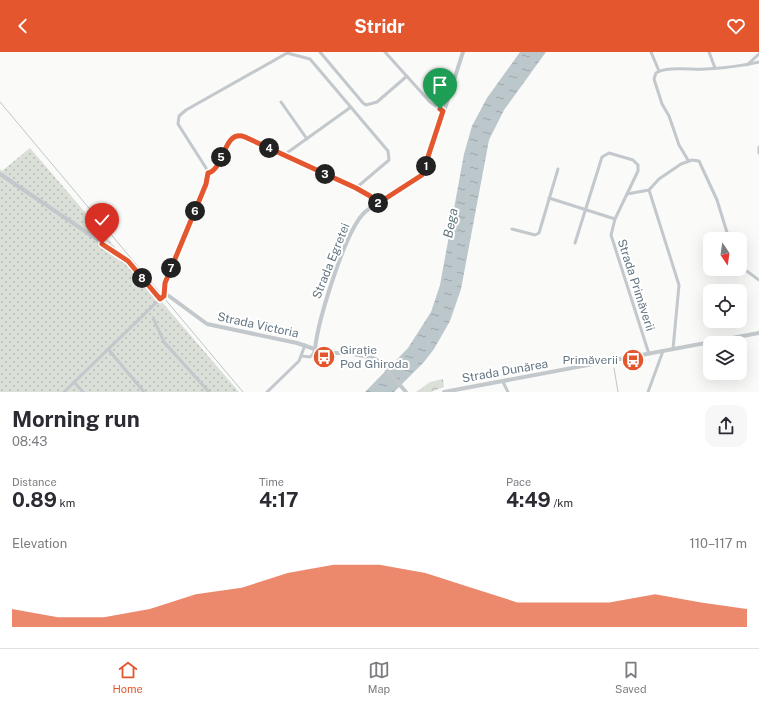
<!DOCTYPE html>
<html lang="en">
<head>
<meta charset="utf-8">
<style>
	:root { --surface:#fff; --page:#f7f7f7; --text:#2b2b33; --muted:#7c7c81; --line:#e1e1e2; --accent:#e4572e }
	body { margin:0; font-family:"Public Sans",sans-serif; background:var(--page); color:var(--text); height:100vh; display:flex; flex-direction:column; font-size:15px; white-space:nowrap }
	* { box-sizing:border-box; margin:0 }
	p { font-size:13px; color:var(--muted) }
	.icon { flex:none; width:22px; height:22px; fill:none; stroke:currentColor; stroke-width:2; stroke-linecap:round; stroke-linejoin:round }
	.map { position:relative; height:340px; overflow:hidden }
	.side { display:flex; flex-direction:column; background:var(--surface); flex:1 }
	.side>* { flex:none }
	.needle { width:26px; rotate:167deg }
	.tools { position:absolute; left:703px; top:180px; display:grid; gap:8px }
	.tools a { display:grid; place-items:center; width:44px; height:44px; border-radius:8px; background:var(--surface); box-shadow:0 4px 16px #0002; font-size:20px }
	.pin { position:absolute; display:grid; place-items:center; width:34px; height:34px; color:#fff; margin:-41px -17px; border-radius:50% 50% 50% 0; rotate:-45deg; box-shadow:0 0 4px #0007 }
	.pin .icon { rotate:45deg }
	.km { position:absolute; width:20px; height:20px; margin:-10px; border-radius:50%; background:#222; color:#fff; font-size:11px; line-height:20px; text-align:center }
	.round { display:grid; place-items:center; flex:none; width:42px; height:42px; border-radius:12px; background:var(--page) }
	.headline { display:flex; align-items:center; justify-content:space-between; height:68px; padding:0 12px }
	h1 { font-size:22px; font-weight:700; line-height:30px }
	.figures { display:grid; grid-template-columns:repeat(3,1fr); gap:6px; height:68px; padding:4px 12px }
	.figures div { display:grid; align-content:center }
	.figures b { font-size:20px; font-weight:700 }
	.figures small { font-size:11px; font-weight:400 }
	.figures p { font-size:11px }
	.chart { height:112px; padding:8px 12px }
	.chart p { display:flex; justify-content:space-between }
	.chart svg { width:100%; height:72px; margin-top:4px; fill:var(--accent); opacity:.7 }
	header { display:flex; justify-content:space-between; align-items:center; height:52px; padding:0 12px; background:var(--accent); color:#fff; font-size:18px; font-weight:700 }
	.tab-bar { display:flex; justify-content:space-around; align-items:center; height:56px; border-top:1px solid var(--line); background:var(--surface); font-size:11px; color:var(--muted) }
	.tab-bar a { display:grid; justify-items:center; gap:2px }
	.tab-bar .current { color:var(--accent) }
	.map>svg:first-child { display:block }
</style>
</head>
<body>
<header><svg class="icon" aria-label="back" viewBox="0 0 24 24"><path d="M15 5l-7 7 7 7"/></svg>Stridr<svg class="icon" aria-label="heart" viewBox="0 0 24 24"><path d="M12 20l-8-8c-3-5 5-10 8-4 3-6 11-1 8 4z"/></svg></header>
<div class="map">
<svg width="759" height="340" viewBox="0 0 759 340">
	<defs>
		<pattern id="grass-dots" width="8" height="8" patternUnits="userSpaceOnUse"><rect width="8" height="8" fill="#dadfd7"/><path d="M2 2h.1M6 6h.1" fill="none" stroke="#b4b9b4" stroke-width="1.8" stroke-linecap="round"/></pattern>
		<pattern id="park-crowns" width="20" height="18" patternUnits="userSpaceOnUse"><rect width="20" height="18" fill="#dadfd7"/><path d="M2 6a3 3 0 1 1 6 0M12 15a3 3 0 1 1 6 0" fill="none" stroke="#b4b9b4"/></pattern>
		<pattern id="water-ripples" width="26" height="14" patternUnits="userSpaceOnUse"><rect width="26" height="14" fill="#bbc7cb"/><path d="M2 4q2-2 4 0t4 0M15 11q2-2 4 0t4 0" fill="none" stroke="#9ca6aa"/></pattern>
	</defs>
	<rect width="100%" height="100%" fill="#fafaf8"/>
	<polygon fill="url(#grass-dots)" points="30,96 239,340 0,340 0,117 2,119"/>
	<polygon fill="url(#park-crowns)" points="443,327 444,335 431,340 416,340 430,330"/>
	<polygon fill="url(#water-ripples)" points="520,0 546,0 504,58 489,88 461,237 450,269 434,297 424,310 394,340 365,340 408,296 431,260 440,233 464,102 472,74 487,46"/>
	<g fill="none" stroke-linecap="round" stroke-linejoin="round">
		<g stroke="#bbc7cb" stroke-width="1">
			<polyline points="0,50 161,242"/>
			<polyline points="164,246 243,340"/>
			<polyline points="614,316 618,340"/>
		</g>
		<g stroke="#c3c8cc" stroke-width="3">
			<polyline points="320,0 363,51 366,53 377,50 407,24"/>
			<polyline points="385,0 430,50 443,59"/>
			<polyline points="651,0 659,19"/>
			<polyline points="709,0 715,16"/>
			<polyline points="287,1 310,7 388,99 389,108 356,136"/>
			<polyline points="747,13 759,2"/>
			<polyline points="281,50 307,87"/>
			<polyline points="759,95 759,101"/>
			<polyline points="284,103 351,55"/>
			<path d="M688,108L679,93L669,64L662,52L654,27L656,21C666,14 693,18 706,17C724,16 742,14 759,10"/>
			<path d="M208,121C226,117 220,84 241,84L356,136L369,144L377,152"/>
			<polyline points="649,138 679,233 673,297"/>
			<polyline points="627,142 649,138 659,127 681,112 692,108 699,109 717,148 729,187"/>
			<polyline points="549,146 615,167"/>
			<polyline points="512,177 535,183 539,181 558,117"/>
			<polyline points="575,191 602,105 609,101 633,108 638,113 638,119 615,167 611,183 649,302"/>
			<polyline points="740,214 759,228"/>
			<polyline points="164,243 163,236 165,231 208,126 206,116 178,72 179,64 186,58 289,0"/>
			<polyline points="153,266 164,290 209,340"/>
			<polyline points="108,297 144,340"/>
			<polyline points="302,304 310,305 313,302 315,297"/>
			<polyline points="74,330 83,340"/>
			<polyline points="503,330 508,340"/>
			<polyline points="64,340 160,247"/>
			<polyline points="267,340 299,309 305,293"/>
			<polyline points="648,340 663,299"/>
		</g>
		<g stroke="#c3c8cc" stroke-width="4">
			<polyline points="0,122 125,206 160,247 165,243 169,244 207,272 297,291 326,301 349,301 373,306 380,310 406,340"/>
			<path d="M315,297C318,269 345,178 365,160C375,152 387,144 398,138C407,132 418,129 425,119L463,0"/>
			<polyline points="444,340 759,281"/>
		</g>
	</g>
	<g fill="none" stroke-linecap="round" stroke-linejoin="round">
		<g stroke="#fff" stroke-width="8">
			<path id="route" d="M102,192L128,209L160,247L164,244L165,231L206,132L208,121C225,117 223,76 245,85L356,136L370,144L377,152L422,123L443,59L440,57"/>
		</g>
		<use href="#route" stroke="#e4572e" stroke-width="5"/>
	</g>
	<defs>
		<g id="bus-disc" transform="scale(1.15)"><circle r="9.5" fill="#e4572e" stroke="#fff"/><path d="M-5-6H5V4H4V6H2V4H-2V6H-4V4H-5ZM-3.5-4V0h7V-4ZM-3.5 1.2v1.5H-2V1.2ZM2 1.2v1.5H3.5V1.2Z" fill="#fff"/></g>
	</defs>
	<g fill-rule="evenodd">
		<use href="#bus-disc" x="324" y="305"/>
		<use href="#bus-disc" x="633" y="308"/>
	</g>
	<g text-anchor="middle" stroke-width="4" stroke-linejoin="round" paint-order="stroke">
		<g font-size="12" fill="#657683" stroke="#fff">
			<text transform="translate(331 209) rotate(-68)" y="4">Strada Egretei</text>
			<text transform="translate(636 233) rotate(72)" y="4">Strada Primăverii</text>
			<text transform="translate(258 273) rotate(12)" y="4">Strada Victoria</text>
			<text transform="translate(505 319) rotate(-10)" y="4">Strada Dunărea</text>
		</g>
		<g font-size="12" fill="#657683" stroke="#fff" text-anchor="start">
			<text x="340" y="302">Girație<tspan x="340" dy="14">Pod Ghiroda</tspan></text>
			<text x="618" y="312" text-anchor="end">Primăverii</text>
		</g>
		<g font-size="13" font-style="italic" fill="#60757c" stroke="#fff">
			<text transform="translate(450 171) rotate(-79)" y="5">Bega</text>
		</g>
	</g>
</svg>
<div class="tools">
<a><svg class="needle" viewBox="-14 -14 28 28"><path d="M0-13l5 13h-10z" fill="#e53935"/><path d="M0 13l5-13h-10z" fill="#7c7c81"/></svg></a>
<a><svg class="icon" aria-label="locate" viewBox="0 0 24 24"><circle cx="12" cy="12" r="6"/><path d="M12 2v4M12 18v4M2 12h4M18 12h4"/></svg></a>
<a><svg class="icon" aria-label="layers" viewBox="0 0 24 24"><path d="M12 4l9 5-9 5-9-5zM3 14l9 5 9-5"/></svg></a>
</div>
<div class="pin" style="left:440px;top:57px;background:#1e9e55"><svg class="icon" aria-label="arrive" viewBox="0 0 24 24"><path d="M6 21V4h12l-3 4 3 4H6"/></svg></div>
<div class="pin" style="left:102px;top:192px;background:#d93025"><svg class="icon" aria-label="check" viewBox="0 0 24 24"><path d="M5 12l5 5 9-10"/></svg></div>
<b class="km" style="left:426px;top:114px">1</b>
<b class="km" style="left:378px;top:151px">2</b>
<b class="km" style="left:325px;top:122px">3</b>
<b class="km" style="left:269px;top:96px">4</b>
<b class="km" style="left:221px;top:105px">5</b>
<b class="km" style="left:195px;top:159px">6</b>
<b class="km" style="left:171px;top:216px">7</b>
<b class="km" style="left:142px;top:226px">8</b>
</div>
<section class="side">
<div class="headline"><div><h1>Morning run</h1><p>08:43</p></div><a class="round"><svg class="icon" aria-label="share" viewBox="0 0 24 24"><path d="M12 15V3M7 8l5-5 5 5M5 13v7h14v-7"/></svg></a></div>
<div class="figures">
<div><p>Distance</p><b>0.89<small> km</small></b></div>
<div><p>Time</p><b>4:17</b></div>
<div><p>Pace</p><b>4:49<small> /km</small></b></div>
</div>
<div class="chart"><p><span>Elevation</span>110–117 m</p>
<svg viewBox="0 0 160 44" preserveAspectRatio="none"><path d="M0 44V33L10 38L20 38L30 33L40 24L50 20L60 11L70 6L80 6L90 11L100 20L110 29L120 29L130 29L140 24L150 29L160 33V44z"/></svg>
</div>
</section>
<nav class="tab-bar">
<a class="current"><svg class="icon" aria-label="home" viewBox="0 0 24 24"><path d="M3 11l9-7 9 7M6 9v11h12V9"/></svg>Home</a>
<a><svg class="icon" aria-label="map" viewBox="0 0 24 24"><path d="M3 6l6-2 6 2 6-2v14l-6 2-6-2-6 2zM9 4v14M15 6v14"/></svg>Map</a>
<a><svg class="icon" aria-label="saved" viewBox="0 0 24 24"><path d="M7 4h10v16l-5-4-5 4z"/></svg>Saved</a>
</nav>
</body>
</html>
